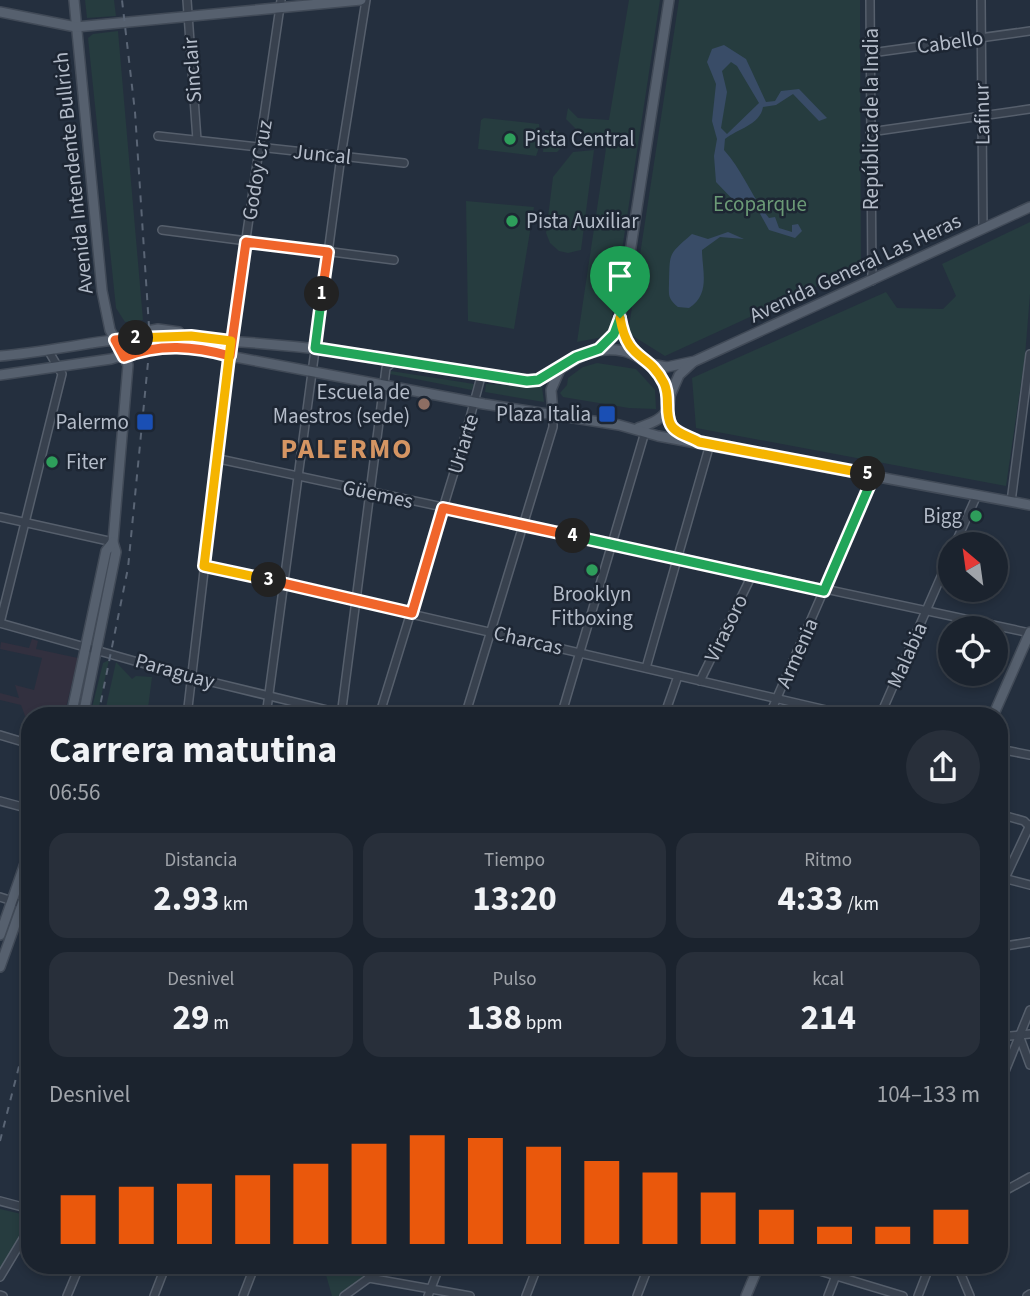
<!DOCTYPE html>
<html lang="es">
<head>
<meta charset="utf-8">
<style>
	:root { --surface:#1b232e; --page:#282f3a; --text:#f1f3f6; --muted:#a0a4aa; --line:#39404a; --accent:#ea580c }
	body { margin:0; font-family:"Source Sans 3",sans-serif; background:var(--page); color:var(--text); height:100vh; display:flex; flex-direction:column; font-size:26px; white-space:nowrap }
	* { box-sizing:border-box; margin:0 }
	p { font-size:23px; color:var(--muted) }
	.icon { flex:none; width:38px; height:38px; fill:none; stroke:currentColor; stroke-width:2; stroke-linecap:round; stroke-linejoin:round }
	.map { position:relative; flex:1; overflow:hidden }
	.panel { position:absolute; left:21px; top:707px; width:987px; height:567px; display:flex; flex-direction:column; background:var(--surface); border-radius:28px; box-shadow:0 4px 10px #0003,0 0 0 2px var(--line) }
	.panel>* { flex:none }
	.needle { width:46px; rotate:331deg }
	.buttons { position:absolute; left:938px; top:532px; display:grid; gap:14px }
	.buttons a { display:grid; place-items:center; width:70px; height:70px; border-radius:50%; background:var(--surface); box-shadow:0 4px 10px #0003,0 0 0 2px var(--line); font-size:35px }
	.pin { position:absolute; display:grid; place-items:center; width:60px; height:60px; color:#fff; margin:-72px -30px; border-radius:50% 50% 50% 0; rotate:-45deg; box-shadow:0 0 7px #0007 }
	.pin .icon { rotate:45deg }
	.km { position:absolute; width:35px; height:35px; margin:-18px; border-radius:50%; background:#222; color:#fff; font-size:19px; line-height:35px; text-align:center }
	.round { display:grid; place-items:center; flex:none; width:74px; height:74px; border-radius:37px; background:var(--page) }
	.head { display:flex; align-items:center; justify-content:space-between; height:119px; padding:0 28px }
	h1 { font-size:38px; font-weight:700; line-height:52px }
	.metrics { display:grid; grid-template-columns:repeat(3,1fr); gap:10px; height:119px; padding:7px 28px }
	.metrics div { display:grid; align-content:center; border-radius:18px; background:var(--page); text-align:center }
	.metrics b { font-size:35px; font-weight:700 }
	.metrics small { font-size:19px; font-weight:400 }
	.metrics p { font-size:19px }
	.chart { height:196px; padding:14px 28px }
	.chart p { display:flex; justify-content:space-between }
	.chart svg { width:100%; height:126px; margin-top:7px; stroke:var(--accent); stroke-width:6 }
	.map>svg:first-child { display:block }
</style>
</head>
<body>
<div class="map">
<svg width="1030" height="1296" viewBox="0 0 1030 1296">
	<rect width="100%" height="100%" fill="#242f3e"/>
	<polygon fill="#32303f" points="32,639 38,641 36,649 78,658 64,716 30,716 27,721 21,705 0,700 0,693 19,698 15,685 34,690 42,658 0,649 1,642 29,648"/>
	<g fill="#263c3f">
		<polygon points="85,0 114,0 116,16 87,18"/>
		<polygon points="629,0 660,0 610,329 603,337 577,342 607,142 587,140 566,119 568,108 578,118 609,120"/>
		<polygon points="679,0 860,0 861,266 665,356 628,333"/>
		<polygon points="118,31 143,320 125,322 116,308 88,38 93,34"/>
		<polygon points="484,118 539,124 541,142 536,156 478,149 481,120"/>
		<polygon points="545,130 557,131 562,137 563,146 557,152 543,152"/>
		<polygon points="594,150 581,250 568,253 559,251 550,243 546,233 553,177 573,152"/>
		<polygon points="466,201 534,207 514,329 468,321"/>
		<polygon points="1030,222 1030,294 1025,356 1006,486 696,428 692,378 886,292 897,308 943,309 956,296 942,264"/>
		<polygon points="597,363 636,369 655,390 656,409 629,408 563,397 560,393 567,385 568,378 583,367"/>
		<polygon points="391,371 474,384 472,390 390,374"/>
		<polygon points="486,384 542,387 544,402 485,392"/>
		<polygon points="109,660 97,716 90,716 103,663"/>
		<polygon points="116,662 132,679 136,676 152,677 147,716 104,716"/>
		<polygon points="0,1209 30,1216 30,1222 0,1273"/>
		<polygon points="346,1265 364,1265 365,1276 339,1296 332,1296 326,1275 341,1271"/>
	</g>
	<g fill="#394c67" fill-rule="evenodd">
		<path d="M724,45L746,59L766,102L775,101L781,91L799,89L827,118L819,121L793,94L776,105L763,107C760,125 737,129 725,139L724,150C743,171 751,196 769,218L775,217L779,228L792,232V225L798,224L802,231L795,238L769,230L758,210L737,204L716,182L714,156L717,139L712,121L716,84L707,62L712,49ZM731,62L737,66L759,103L727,134L721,128L727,92L722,71Z"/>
		<path d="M728,232L744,239L720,237L702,250C702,270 711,294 689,308L678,307C667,298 669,294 669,282C670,252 668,255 692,234L708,239Z"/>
	</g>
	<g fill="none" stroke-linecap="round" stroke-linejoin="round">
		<g stroke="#565f6c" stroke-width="10">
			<g id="minor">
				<polyline points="187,0 197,140"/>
				<polyline points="870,0 872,281"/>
				<polyline points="981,0 983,228"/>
				<polyline points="871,53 1030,31"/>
				<polyline points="870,132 1030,109"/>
				<polyline points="158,136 404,163"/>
				<polyline points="162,230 394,260"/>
				<polyline points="219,459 1030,633"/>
				<polyline points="1011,502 1030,354"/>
				<polyline points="0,517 113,542"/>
				<polyline points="955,544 977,495"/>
				<polyline points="204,566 852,716"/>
				<polyline points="0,623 191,677 352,716"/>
				<polyline points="0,623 62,374 48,350"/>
				<polyline points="646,668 710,444"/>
				<polyline points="700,681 752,575"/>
				<polyline points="187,716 231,341 281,0"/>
				<polyline points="266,716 341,156 366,0"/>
				<polyline points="341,716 385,376 386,368 396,359"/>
				<polyline points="379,716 464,440 482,373"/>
				<polyline points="465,716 553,427 553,413"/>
				<polyline points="561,716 645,432"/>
				<polyline points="664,716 678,676"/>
				<polyline points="769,716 874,475"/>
				<polyline points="880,716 950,556"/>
				<polyline points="0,735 30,744"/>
				<polyline points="999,749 1030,755"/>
				<polyline points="0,801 30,809"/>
				<polyline points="999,814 1024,821 1030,827"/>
				<polyline points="999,877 1030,885"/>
				<polyline points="999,891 1030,825"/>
				<polyline points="0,897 22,904"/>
				<polyline points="999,947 1030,942"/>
				<polyline points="1019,1035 1030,1065"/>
				<polyline points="999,1037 1030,1034"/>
				<polyline points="999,1086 1030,1010"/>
				<polyline points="999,1194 1030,1177"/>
				<polyline points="0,1201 30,1209"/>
				<polyline points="285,1265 327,1271 342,1265"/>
				<polyline points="368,1265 369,1278"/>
				<polyline points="800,1265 903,1296"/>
				<polyline points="957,1265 970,1296"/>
				<polyline points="0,1277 30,1227"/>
				<polyline points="369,1278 470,1296"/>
				<polyline points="0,1295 3,1296"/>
				<polyline points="67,1296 80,1265"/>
				<polyline points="154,1296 166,1265"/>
				<polyline points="243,1296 255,1265"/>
				<polyline points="344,1296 369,1278"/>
				<polyline points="428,1296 440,1265"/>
				<polyline points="526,1296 538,1265"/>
				<polyline points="637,1296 649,1265"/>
				<polyline points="828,1296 840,1265"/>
				<polyline points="918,1296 930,1265"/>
				<polyline points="1027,1296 1030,1294"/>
			</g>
		</g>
		<g stroke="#414a57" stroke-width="12">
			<g id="major">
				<polyline points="74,0 102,291 110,330 128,365 113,542 116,552 83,716"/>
				<polyline points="0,12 76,27 361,0"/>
				<polyline points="620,320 625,339 634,354"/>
				<polyline points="128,335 158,329 179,332"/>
				<polyline points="599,349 614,334 620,318 669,0"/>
				<path d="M0,356C63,351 126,332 190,336C202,337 214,340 226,341C293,345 360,353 426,364C459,369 493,379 525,381C560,383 575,342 623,351C644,356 678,383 668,408C663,420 649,424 638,428"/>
				<polyline points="650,364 667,367 695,361 1030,207"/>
				<polyline points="0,375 111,359 143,349 187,348 484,404 619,425 658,436 1030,505"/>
				<polyline points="669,398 679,375 693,362"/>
				<polyline points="667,409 672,427 697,441"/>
				<polyline points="553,413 551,390 561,367"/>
				<polyline points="71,716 106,551 113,542"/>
				<polyline points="993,716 1030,632"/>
				<polyline points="0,935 30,849"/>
				<polyline points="0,967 30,882"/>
				<polyline points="746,1296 759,1265"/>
			</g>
		</g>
		<use href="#minor" stroke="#38414e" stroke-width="7"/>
		<use href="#major" stroke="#56606e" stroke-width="9"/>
		<g stroke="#5a6575" stroke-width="2" stroke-dasharray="7 7" stroke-linecap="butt">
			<polyline points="98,716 128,568 150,342 135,112 122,0"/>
			<polyline points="0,1141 30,1023"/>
		</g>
	</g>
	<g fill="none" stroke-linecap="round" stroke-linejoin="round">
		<g stroke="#fff" stroke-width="14">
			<polyline id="split-1" points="322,294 315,348 527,381 538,380 576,357 599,349 614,334 620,318"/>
		</g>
		<g stroke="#fff" stroke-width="14">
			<path id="split-2" d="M136,338L115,340L124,357C160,343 194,346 230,356L246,242L328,252L322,294"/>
		</g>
		<g stroke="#fff" stroke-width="14">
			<polyline id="split-3" points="136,338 191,336 231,341 204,566 269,580"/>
		</g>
		<g stroke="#fff" stroke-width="14">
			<polyline id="split-4" points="269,580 412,613 443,508 573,536"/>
		</g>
		<g stroke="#fff" stroke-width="14">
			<polyline id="split-5" points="573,536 824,591 874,475 868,474"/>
		</g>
		<g stroke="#fff" stroke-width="14">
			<path id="split-6" d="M620,318C628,363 648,351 664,383C671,397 664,412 671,425C676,434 691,437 699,442L868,474"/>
		</g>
		<use href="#split-1" stroke="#22a559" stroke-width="9"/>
		<use href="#split-2" stroke="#f0652b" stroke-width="9"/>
		<use href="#split-3" stroke="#f5b400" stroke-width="9"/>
		<use href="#split-4" stroke="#f0652b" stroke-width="9"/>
		<use href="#split-5" stroke="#22a559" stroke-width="9"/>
		<use href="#split-6" stroke="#f5b400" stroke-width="9"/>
	</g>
	<g fill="#2e9e5b" stroke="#1d2633" stroke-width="2.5">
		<circle cx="510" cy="139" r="7"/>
		<circle cx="512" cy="221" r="7"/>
		<circle cx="52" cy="462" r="7"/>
		<circle cx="976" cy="516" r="7"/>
		<circle cx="592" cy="570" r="7"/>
	</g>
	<circle fill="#8d6e63" stroke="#1d2633" stroke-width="2.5" cx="424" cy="404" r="7"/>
	<g fill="#1a4fb4" stroke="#1d2633" stroke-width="2.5">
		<rect x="598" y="405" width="18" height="18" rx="3.5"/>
		<rect x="136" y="413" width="18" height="18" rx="3.5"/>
	</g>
	<g text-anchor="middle" stroke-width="5" stroke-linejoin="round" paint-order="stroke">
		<g font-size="21" fill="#b4bcc9" stroke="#1d2633">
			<text transform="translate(950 42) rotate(-8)" y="7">Cabello</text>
			<text transform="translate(192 70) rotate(-94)" y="7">Sinclair</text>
			<text transform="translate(982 114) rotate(-91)" y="7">Lafinur</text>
			<text transform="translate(871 119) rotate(-90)" y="7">República de la India</text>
			<text transform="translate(322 154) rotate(6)" y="7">Juncal</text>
			<text transform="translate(257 170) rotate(-81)" y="7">Godoy Cruz</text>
			<text transform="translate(73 173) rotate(-96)" y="7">Avenida Intendente Bullrich</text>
			<text transform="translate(855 268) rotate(-25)" y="7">Avenida General Las Heras</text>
			<text transform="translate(463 444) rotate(-73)" y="7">Uriarte</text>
			<text transform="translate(378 494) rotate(12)" y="7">Güemes</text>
			<text transform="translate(726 628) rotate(-64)" y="7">Virasoro</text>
			<text transform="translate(528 640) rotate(13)" y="7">Charcas</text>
			<text transform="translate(797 653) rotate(-66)" y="7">Armenia</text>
			<text transform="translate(907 655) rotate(-66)" y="7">Malabia</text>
			<text transform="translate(175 671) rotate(16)" y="7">Paraguay</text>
		</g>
		<g font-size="21" fill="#b4bcc9" stroke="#1d2633" text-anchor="end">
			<text x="524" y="146" text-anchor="start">Pista Central</text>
			<text x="526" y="228" text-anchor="start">Pista Auxiliar</text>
			<text x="410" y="399">Escuela de<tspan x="410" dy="24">Maestros (sede)</tspan></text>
			<text x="591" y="421">Plaza Italia</text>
			<text x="129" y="429">Palermo</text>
			<text x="66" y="469" text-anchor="start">Fiter</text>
			<text x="962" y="523">Bigg</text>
			<text x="592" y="601" text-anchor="middle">Brooklyn<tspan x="592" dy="24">Fitboxing</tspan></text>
		</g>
		<g font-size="21" fill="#6b9a76" stroke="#1d2633">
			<text x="760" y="211">Ecoparque</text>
		</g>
		<g font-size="28" font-weight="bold" letter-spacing="2" fill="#d59563" stroke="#1d2633">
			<text x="347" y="458">PALERMO</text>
		</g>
	</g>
</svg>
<div class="buttons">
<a><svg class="needle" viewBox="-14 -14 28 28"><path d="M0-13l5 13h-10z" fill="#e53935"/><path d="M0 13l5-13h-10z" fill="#a0a4aa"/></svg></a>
<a><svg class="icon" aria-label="locate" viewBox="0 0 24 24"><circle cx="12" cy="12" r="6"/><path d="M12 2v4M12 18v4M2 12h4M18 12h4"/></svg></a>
</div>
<div class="pin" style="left:620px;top:318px;background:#1e9e55"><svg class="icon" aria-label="arrive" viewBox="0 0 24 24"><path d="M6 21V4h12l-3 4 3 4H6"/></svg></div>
<b class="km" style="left:322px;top:294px">1</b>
<b class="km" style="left:136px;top:338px">2</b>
<b class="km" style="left:269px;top:580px">3</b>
<b class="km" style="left:573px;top:536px">4</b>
<b class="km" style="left:868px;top:474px">5</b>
<section class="panel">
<div class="head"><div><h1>Carrera matutina</h1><p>06:56</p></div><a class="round"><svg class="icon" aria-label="share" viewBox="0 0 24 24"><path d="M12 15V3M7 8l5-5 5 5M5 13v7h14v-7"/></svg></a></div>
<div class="metrics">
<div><p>Distancia</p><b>2.93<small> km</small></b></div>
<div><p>Tiempo</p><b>13:20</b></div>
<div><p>Ritmo</p><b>4:33<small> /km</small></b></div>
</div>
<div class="metrics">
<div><p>Desnivel</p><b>29<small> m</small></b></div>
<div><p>Pulso</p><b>138<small> bpm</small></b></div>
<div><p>kcal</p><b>214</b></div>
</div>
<div class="chart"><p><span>Desnivel</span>104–133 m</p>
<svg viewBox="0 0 160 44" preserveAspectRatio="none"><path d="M5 44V27M15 44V24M25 44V23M35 44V20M45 44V16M55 44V9M65 44V6M75 44V7M85 44V10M95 44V15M105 44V19M115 44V26M125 44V32M135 44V38M145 44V38M155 44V32"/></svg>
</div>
</section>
</div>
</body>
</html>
